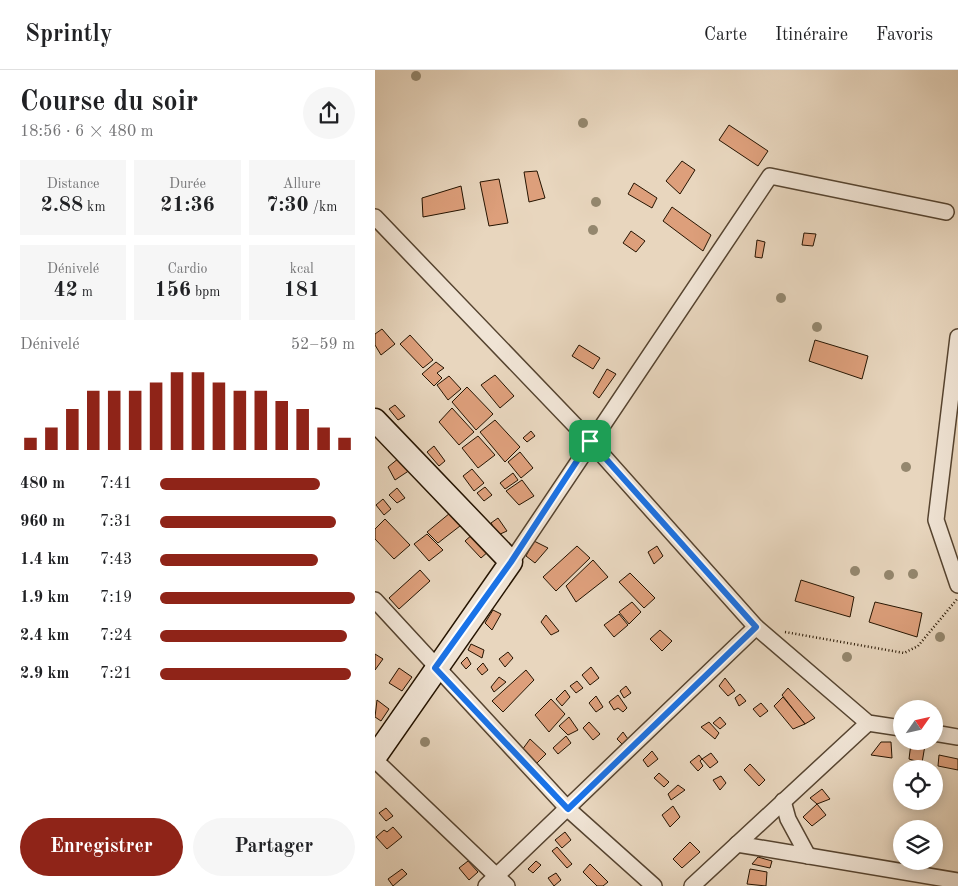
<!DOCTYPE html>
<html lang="fr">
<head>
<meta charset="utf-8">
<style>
	:root { --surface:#fff; --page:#f6f6f6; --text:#202124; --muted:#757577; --line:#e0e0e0; --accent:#8f2418 }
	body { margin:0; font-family:"Old Standard TT",serif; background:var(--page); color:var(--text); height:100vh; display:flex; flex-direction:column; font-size:19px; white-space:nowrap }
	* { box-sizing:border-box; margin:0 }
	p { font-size:16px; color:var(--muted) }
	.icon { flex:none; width:28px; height:28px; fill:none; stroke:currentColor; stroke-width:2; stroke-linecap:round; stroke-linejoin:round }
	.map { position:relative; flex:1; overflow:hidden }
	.sheet { display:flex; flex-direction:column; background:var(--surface); width:375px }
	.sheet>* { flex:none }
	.needle { width:32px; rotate:56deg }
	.controls { position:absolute; left:518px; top:630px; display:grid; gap:10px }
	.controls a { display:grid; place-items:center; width:50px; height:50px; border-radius:50%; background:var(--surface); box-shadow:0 2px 12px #0003; font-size:25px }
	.pin { position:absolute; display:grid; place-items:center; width:42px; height:42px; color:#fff; margin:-21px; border-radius:10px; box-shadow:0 2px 8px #0006 }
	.round { display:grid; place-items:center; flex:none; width:52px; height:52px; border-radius:26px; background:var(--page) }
	.summary { display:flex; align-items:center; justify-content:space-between; height:85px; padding:0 20px }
	h1 { font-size:28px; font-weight:700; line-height:38px }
	.stats { display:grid; grid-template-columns:repeat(3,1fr); gap:8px; height:85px; padding:5px 20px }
	.stats div { display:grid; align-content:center; border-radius:0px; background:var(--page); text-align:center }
	.stats b { font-size:21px; font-weight:700 }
	.stats small { font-size:14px; font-weight:400 }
	.stats p { font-size:14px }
	.chart { height:140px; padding:10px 20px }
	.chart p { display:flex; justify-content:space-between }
	.chart svg { width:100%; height:90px; margin-top:5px; stroke:var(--accent); stroke-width:6 }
	.primary-button { display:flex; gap:10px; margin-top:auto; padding:10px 20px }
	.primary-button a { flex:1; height:58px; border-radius:30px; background:var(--accent); color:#fff; font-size:20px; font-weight:700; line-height:58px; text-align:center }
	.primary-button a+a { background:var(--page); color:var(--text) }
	ul { padding:0 20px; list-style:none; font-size:16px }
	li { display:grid; grid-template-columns:80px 60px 1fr; align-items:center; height:38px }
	li i { height:12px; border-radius:6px; background:var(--accent) }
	header { display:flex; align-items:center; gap:30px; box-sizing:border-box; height:70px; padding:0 25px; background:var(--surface); border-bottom:1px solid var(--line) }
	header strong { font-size:24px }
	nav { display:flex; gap:28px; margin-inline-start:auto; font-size:18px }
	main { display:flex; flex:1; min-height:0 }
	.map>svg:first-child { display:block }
</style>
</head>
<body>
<header>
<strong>Sprintly</strong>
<nav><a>Carte</a><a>Itinéraire</a><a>Favoris</a></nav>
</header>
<main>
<section class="sheet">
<div class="summary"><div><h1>Course du soir</h1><p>18:56 · 6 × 480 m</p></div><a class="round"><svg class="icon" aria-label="share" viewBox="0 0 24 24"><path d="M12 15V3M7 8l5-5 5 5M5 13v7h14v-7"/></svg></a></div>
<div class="stats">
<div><p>Distance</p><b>2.88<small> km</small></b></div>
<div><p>Durée</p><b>21:36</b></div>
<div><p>Allure</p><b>7:30<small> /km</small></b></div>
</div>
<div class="stats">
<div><p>Dénivelé</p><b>42<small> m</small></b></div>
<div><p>Cardio</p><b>156<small> bpm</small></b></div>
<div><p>kcal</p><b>181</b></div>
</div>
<div class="chart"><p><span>Dénivelé</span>52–59 m</p>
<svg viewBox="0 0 160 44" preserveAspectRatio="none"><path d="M5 44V38M15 44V33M25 44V24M35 44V15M45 44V15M55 44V15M65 44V11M75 44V6M85 44V6M95 44V11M105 44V15M115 44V15M125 44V20M135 44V24M145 44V33M155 44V38"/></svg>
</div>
<ul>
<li><b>480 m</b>7:41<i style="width:82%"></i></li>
<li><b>960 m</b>7:31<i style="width:90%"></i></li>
<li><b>1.4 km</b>7:43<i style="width:81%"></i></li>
<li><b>1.9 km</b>7:19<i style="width:100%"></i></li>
<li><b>2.4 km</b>7:24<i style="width:96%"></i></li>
<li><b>2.9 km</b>7:21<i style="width:98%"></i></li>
</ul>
<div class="primary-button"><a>Enregistrer</a><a>Partager</a></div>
</section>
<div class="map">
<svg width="583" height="816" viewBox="0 0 583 816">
	<rect width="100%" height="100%" fill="#e8d6be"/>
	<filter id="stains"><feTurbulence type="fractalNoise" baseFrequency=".004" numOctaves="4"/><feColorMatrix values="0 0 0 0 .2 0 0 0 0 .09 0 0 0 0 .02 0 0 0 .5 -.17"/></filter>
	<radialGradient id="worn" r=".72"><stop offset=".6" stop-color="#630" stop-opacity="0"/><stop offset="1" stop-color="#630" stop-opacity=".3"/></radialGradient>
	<g fill="#dd9f7b" stroke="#251401">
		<polygon points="354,55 393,81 383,96 344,70"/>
		<polygon points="307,91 320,100 305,124 291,111"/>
		<polygon points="162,101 170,128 154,132 149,102"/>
		<polygon points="124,109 133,153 114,156 105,112"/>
		<polygon points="259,113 282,128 277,138 253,124"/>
		<polygon points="86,116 90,139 48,147 47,128"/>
		<polygon points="297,137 336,165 328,181 288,151"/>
		<polygon points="256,161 270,171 261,182 248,173"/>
		<polygon points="429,163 441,164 438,176 427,175"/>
		<polygon points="382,170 390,172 387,188 380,187"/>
		<polygon points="7,259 20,274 6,285 0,275 0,264"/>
		<polygon points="35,265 58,290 48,298 25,274"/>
		<polygon points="440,270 493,286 487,309 434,291"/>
		<polygon points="204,275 225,288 218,299 197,286"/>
		<polygon points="61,292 69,298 62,303 67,308 59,316 47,304"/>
		<polygon points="232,299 241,304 224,328 218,323"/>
		<polygon points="120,305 139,326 125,338 106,315"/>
		<polygon points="74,306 86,319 73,330 62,315"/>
		<polygon points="92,317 118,344 101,360 77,332"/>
		<polygon points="20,335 30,346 23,350 14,339"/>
		<polygon points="77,338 99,362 84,375 64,352"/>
		<polygon points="120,350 145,377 130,392 105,362"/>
		<polygon points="156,361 160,366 152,372 148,368"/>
		<polygon points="103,366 120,385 103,398 87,378"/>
		<polygon points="59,376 70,391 64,396 52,382"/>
		<polygon points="145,382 158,398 146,408 133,392"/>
		<polygon points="24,388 35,400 20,410 13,397"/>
		<polygon points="97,399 109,413 99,421 88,406"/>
		<polygon points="138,403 143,410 130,419 125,413"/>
		<polygon points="147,410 159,426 144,435 131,421"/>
		<polygon points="110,417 117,425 109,431 102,423"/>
		<polygon points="22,418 30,428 22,433 14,425"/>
		<polygon points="8,429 16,439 9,445 1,435"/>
		<polygon points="75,443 85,456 63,473 52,462"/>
		<polygon points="123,448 132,461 123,465 116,453"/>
		<polygon points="10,449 35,475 19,489 0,469 0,459"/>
		<polygon points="99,463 114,481 106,488 90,471"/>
		<polygon points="52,464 68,480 54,491 39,474"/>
		<polygon points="159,471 173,478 160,493 151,486"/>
		<polygon points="202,476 215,488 181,521 168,507"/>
		<polygon points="282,476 288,486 279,494 273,482"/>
		<polygon points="218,490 233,507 201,532 191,516"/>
		<polygon points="45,500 55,511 24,539 14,528"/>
		<polygon points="255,503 280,528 269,538 244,512"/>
		<polygon points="426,510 479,527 475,547 420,531"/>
		<polygon points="257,532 266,542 254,554 244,542"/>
		<polygon points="500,532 547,543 542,567 494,552"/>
		<polygon points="118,540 126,544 117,560 110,553"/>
		<polygon points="244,544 253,555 239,567 229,555"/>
		<polygon points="171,545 184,561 176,565 166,552"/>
		<polygon points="285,560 297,571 287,581 275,569"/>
		<polygon points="96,574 109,580 107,588 93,580"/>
		<polygon points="133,582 138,588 130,597 124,589"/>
		<polygon points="0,584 8,589 0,600"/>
		<polygon points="92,587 96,594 91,599 86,593"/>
		<polygon points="108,593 113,600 107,605 102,599"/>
		<polygon points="216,597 224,608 215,615 207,605"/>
		<polygon points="24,598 37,607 27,621 14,613"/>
		<polygon points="151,600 159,610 128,642 117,631"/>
		<polygon points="124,607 131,612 119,622 116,617"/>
		<polygon points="350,608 360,621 353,626 344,616"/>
		<polygon points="202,611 208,618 201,623 195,616"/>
		<polygon points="251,616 256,623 249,628 245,621"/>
		<polygon points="413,618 440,648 430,654 407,625"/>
		<polygon points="190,620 195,627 187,636 181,629"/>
		<polygon points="365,624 371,631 364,636 360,628"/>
		<polygon points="243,625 252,638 248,642 243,638 239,640 234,632"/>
		<polygon points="221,626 228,637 221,642 214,633"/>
		<polygon points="408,627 430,654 418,659 399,636"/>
		<polygon points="176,629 190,644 174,662 160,645"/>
		<polygon points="2,630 14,639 6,651 0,647"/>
		<polygon points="386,633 393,641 385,647 378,639"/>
		<polygon points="194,647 203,660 193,665 184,656"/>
		<polygon points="345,647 351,654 345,659 338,653"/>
		<polygon points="214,652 225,664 218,670 208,658"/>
		<polygon points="334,652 344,663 340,669 326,657"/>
		<polygon points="248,662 253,669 247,674 242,669"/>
		<polygon points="191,666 196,673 183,684 178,678"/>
		<polygon points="155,669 171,684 160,695 147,680"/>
		<polygon points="506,672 516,672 517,688 496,685"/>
		<polygon points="536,673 550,675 547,693 534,689"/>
		<polygon points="277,681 283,689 273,697 268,690"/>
		<polygon points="336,683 343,692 335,698 327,689"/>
		<polygon points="324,685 327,689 325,691 328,696 323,701 315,692"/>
		<polygon points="564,685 583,689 583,700 563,696"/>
		<polygon points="375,694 390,710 384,716 369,700"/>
		<polygon points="284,703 294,712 289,717 279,708"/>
		<polygon points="346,706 351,713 345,720 338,710"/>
		<polygon points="303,715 310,720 296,730 293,724"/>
		<polygon points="447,719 455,729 442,734 435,728"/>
		<polygon points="442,734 451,745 437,756 428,747"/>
		<polygon points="298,736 305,747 295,757 287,745"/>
		<polygon points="11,738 18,746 11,751 4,743"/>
		<polygon points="18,757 27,767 12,779 1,767 9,760 12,762"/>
		<polygon points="190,762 196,770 187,778 180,770"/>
		<polygon points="315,772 325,782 307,798 298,789"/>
		<polygon points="182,777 197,794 192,798 177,781"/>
		<polygon points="383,787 397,791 395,798 377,794"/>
		<polygon points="93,791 103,802 94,810 84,798"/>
		<polygon points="161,791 166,795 158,803 153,799"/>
		<polygon points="215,794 233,812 228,816 222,816 208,802"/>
		<polygon points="27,799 32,804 18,816 13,809"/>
		<polygon points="375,799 392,802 391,816 372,814"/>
		<polygon points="181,803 186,810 179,816 173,808"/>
	</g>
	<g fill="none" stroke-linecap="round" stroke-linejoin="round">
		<g stroke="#564430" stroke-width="18">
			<g id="street">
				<polyline points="0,147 215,371 381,557 493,653 526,658"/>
				<polyline points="583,267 561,450 583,515"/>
				<polyline points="136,492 395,106 571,142"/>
				<polyline points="0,530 193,739 279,816"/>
				<polyline points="559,663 583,667"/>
				<polyline points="0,690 132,816"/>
				<polyline points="408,731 413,749 433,786"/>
				<polyline points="362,774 583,811"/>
				<polyline points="111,816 381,557"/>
				<polyline points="317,816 493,653"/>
			</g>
		</g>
		<g stroke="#251401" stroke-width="25">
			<polyline id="secondary" points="0,350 136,492 0,687"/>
		</g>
		<polyline stroke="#251401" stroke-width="2.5" stroke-dasharray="1 2.5" stroke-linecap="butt" points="410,562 529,583 543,576 583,528"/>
		<use href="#street" stroke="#f0e4d5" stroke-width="15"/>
		<use href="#secondary" stroke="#f0e4d5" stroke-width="22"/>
	</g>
	<g fill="#94876e">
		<circle cx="41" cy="6" r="5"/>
		<circle cx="208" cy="53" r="5"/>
		<circle cx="221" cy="132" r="5"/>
		<circle cx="218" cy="160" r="5"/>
		<circle cx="406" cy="228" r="5"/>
		<circle cx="442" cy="257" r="5"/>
		<circle cx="531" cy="397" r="5"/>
		<circle cx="480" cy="501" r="5"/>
		<circle cx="538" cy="504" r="5"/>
		<circle cx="514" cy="505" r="5"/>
		<circle cx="565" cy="567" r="5"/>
		<circle cx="472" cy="587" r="5"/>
		<circle cx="50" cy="672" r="5"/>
	</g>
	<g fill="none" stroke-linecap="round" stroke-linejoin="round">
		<g stroke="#fff" stroke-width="10">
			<polygon id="route" points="215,371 381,557 193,739 60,598 136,492"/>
		</g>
		<use href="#route" stroke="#1a73e8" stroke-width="6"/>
	</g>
	<rect width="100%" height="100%" filter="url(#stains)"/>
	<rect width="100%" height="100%" fill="url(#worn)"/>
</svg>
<div class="controls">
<a><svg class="needle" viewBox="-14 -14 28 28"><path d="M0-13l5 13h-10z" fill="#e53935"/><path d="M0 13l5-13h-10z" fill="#757577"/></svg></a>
<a><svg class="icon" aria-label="locate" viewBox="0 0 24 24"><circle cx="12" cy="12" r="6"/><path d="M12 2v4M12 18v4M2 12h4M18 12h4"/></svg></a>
<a><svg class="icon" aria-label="layers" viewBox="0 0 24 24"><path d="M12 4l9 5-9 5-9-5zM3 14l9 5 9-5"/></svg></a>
</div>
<div class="pin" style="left:215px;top:371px;background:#1e9e55"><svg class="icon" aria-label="arrive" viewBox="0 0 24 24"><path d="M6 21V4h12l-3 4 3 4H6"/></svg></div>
</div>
</main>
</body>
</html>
